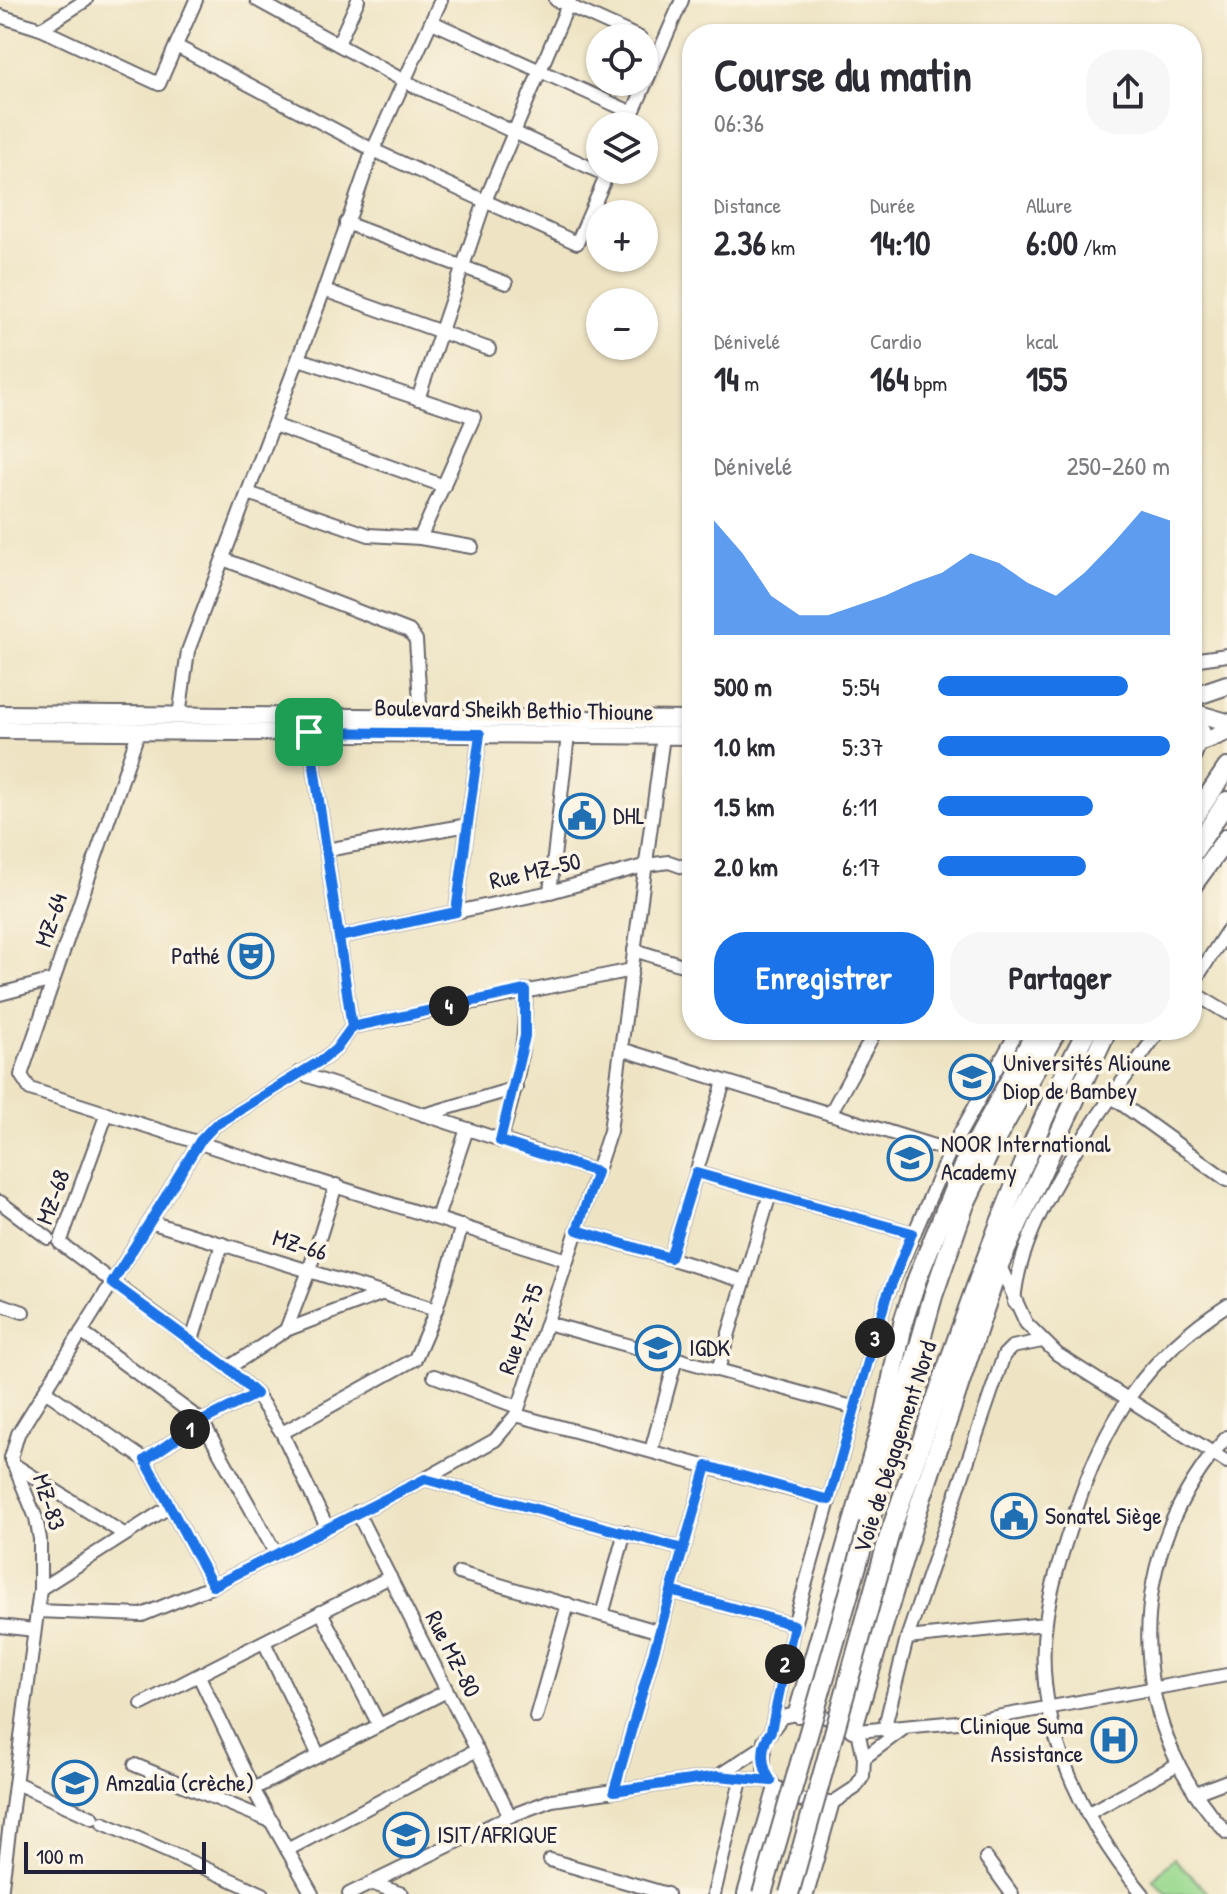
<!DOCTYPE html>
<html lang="fr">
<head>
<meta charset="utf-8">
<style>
	:root { --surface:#fff; --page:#f7f7f7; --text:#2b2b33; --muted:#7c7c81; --accent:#1a73e8 }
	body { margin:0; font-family:"Patrick Hand",sans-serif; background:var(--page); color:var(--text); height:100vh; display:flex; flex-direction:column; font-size:30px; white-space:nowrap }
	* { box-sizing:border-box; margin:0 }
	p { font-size:26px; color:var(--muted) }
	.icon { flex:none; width:44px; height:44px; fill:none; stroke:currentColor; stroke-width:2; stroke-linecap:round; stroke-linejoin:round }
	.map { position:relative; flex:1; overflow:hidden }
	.side { position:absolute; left:682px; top:24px; width:520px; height:1016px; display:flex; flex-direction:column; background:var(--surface); border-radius:32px; box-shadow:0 2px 6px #0004 }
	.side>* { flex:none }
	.fabs { position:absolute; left:586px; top:24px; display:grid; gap:16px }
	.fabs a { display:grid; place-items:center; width:72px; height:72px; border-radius:50%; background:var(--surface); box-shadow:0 2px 6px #0004; font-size:40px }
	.scale { position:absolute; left:24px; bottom:20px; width:182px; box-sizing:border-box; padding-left:8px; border:4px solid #22223b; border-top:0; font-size:22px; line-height:28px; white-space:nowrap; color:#22223b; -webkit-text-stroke:6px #fcf5e5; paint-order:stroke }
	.pin { position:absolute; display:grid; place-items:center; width:68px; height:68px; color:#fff; margin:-34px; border-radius:16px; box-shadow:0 4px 12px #0006 }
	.km { position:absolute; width:40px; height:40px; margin:-20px; border-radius:50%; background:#222; color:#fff; font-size:22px; line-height:40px; text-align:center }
	.round { display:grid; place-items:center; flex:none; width:84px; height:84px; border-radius:32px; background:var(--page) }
	.overview { display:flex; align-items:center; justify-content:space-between; height:136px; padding:0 32px }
	h1 { font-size:44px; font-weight:700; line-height:60px }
	.stats { display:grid; grid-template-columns:repeat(3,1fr); gap:12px; height:136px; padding:8px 32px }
	.stats div { display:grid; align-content:center }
	.stats b { font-size:34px; font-weight:700 }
	.stats small { font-size:22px; font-weight:400 }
	.stats p { font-size:22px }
	.chart { height:224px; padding:16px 32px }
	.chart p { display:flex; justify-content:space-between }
	.chart svg { width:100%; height:144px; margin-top:8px; fill:var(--accent); opacity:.7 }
	.button { display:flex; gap:16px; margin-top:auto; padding:16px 32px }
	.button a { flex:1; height:92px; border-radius:32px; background:var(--accent); color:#fff; font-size:32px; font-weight:700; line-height:92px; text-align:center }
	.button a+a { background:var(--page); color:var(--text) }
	ul { padding:0 32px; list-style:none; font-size:26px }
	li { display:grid; grid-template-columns:128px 96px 1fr; align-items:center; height:60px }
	li i { height:20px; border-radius:10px; background:var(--accent) }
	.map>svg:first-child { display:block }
</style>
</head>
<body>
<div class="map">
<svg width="1227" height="1894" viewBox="0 0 1227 1894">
	<rect width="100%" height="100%" fill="#fcf5e5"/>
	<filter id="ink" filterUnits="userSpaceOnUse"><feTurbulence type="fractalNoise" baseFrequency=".0125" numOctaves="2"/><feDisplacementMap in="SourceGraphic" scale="16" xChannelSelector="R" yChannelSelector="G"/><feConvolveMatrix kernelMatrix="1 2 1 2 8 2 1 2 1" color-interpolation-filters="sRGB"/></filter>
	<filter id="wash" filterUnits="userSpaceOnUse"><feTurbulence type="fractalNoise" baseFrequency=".006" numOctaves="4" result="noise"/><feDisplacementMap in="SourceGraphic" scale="32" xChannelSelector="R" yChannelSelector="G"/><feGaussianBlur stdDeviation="1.8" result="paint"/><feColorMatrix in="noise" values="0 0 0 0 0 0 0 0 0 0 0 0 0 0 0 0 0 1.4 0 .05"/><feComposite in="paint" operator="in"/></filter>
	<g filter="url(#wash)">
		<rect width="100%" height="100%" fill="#eee4c4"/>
		<polygon fill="#99d98f" stroke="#5e7e65" stroke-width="2" points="1174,1858 1209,1894 1167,1894 1153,1879"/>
	</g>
	<g filter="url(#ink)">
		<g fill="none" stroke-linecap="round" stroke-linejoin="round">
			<g stroke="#69666b" stroke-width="16">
				<g id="minor">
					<polyline points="257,0 406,82 606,175"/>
					<polyline points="556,0 640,38"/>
					<polyline points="0,16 41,29 159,84 196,0"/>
					<polyline points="432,22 633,113"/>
					<polyline points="41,29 86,0"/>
					<polyline points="338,44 358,0"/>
					<polyline points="176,46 373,150 577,243 609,170"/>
					<polyline points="627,126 682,0"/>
					<polyline points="346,223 506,283"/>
					<polyline points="324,290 489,349"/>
					<polyline points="299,359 474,417 420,538"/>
					<polyline points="418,399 485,201 570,0"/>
					<polyline points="274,425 444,486"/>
					<polyline points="248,493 369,535 420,538 472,547"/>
					<polyline points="223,559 409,631 416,640 421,718"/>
					<polyline points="1192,660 1227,655"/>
					<polyline points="179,716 188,651 324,290 373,150 441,0"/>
					<polyline points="139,730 21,1075 30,1089 567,1260"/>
					<polyline points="309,732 352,1027"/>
					<polyline points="326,850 468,825"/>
					<polyline points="550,892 568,735"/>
					<polyline points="456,912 480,734"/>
					<polyline points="339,937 550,892 647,865 669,862 692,870"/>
					<polyline points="634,950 692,968"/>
					<polyline points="1192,985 1227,931"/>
					<polyline points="1192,992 1227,1013"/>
					<polyline points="0,994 53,980"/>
					<polyline points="621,1049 950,1151"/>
					<polyline points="299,1073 597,1172"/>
					<polyline points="1112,1097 1227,1180"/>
					<polyline points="107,1113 60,1243 228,1368 256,1394 282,1433 327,1527"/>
					<polyline points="830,1114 876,1030"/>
					<polyline points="424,1115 516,1088"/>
					<path d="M500,1141C516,1090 527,1043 525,990"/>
					<polyline points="696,1173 912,1233"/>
					<polyline points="0,1202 48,1238"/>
					<polyline points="437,1218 467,1129"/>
					<polyline points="150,1222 436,1310"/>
					<polyline points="577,1230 744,1281"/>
					<polyline points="670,1258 724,1082"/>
					<polyline points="1000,1266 1026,1323 1057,1354 1227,1462"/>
					<path d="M1014,1303C1019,1214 1108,1102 1160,1030"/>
					<polyline points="0,1304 23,1312"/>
					<polyline points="547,1323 856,1408"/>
					<polyline points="286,1330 309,1271 336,1185"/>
					<polyline points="81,1332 202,1421 275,1552"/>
					<polyline points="192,1340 222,1244"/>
					<polyline points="228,1368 286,1330 381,1294"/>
					<polyline points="718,1370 770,1194"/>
					<polyline points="434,1376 518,1407"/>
					<polyline points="45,1391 145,1460 213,1586"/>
					<polyline points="516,1415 829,1500"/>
					<polyline points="282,1433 415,1359 436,1310 462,1226"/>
					<path d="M1227,1437C1123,1550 1121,1721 1227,1833"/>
					<polyline points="651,1451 676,1359"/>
					<polyline points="11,1458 18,1434 200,1141 214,1126 325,1058 336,1049 352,1027 632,970"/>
					<polyline points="145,1460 202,1421 256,1394"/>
					<polyline points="13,1464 124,1534"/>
					<polyline points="425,1479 683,1549"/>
					<polyline points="357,1512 510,1816"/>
					<polyline points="459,1573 660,1632"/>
					<polyline points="40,1589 169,1507"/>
					<polyline points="671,1591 794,1625"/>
					<polyline points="37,1611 142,1615 213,1586 425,1479 495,1440 516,1415 610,1131 663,736"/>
					<polyline points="321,1612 378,1723"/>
					<polyline points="602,1615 625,1532"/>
					<polyline points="0,1626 34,1630"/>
					<polyline points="907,1638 1045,1624"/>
					<polyline points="264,1642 319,1756"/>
					<polyline points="199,1676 253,1789 312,1894"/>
					<polyline points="142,1704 390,1577"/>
					<polygon points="805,1712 845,1722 858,1731 864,1758 863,1776 855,1788 829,1805 787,1798 777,1791 764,1770 764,1741 782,1717"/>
					<polyline points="536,1717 568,1604"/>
					<polyline points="884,1730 907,1638 1004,1355 1012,1347 1042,1341"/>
					<polyline points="771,1731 794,1625 886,1298 950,1151 1018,1030"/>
					<polyline points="858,1731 980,1720 1227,1675"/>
					<polyline points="864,1758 903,1729"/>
					<polyline points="135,1765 273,1822"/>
					<polyline points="718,1776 764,1746"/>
					<polyline points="16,1783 93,1818"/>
					<polyline points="253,1789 447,1691"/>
					<polyline points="614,1791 707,1466"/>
					<polyline points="1195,1793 1227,1781"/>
					<polyline points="1087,1814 1178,1764"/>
					<polyline points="103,1823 263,1894"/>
					<polyline points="287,1850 477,1750"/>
					<polyline points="986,1858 1012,1894"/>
					<polyline points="550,1860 667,1894"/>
					<polyline points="371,1883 402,1894"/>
					<polyline points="1,1894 40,1589 40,1539 36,1518 11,1458"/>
					<polyline points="349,1894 510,1816 552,1800 718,1776 771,1781"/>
					<polyline points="714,1894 741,1780"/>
					<path d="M1143,1894C1081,1820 1032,1720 1046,1621C1051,1585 1063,1550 1074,1516C1103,1424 1145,1357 1227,1305"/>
				</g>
			</g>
			<g stroke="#69666b" stroke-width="20">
				<g id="major">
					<polyline points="1192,708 1202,733 1192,757"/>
					<polyline points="1196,713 1227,722"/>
					<polyline points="0,714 692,720"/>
					<polyline points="0,730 692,736"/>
					<polyline points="1200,743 1227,732"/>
				</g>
			</g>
			<g stroke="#69666b" stroke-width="22">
				<g id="highway">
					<polyline points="1192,697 1227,685"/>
					<polyline points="1192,820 1227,768"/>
					<polyline points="1192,854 1227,801"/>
					<polyline points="1192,886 1227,838"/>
					<polyline points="869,1524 933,1296 965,1204 996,1139 1057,1030"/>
					<path d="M889,1536C949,1364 1002,1191 1087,1030"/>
					<polyline points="798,1713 885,1412 904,1319 917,1279 964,1164 1037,1030"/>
					<polyline points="853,1728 918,1509 999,1265 1107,1030"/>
					<polyline points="747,1894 777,1791"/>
					<polyline points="804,1894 829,1805"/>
				</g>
			</g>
			<use href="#minor" stroke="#fff" stroke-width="12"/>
			<use href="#major" stroke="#fff" stroke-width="16"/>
			<use href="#highway" stroke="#fff" stroke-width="18"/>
			<g stroke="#69666b" stroke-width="22" stroke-linecap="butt">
				<g id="highway-bridge">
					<polyline points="762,1894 869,1524"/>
					<polyline points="789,1894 889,1536"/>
				</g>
			</g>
			<use href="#highway-bridge" stroke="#fff" stroke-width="18"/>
		</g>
	</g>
	<g fill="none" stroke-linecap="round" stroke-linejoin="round" filter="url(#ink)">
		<g stroke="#fff" stroke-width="16">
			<path id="route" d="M309,732L352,1027L336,1049L325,1058L214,1126L200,1141L112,1283L228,1368L256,1394L202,1421L145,1460L213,1586L425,1479L683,1549L671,1591L794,1625L771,1731C760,1746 761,1766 771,1781L718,1776L614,1791C645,1683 676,1574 707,1466L829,1500L886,1298L912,1233L696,1173L670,1258L577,1230L597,1172L500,1141L525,1036V990L352,1027L339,937L456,912L480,734L309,732"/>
		</g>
		<use href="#route" stroke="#1a73e8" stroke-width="10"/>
	</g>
	<defs>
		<g id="civic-ring" transform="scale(2.3)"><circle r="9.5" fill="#fcf5e5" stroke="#1f6fb2" stroke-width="1.5"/><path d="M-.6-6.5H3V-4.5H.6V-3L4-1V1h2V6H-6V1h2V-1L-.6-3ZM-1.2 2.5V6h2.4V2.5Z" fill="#1f6fb2"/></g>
		<g id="theatre-ring" transform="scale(2.3)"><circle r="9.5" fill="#fcf5e5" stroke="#1f6fb2" stroke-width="1.5"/><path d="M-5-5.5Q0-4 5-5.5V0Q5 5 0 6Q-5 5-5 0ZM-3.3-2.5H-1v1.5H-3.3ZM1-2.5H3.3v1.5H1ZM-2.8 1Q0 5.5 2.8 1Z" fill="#1f6fb2"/></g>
		<g id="university-ring" transform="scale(2.3)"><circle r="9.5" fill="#fcf5e5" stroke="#1f6fb2" stroke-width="1.5"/><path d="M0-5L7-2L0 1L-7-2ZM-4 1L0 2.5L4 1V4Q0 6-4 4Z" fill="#1f6fb2"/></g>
		<g id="school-ring" transform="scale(2.3)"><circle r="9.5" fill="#fcf5e5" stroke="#1f6fb2" stroke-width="1.5"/><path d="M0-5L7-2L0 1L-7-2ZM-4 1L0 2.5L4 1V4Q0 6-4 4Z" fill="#1f6fb2"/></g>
		<g id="hospital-ring" transform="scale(2.3)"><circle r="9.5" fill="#fcf5e5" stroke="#1f6fb2" stroke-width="1.5"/><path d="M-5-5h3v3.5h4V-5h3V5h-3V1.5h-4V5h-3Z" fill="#1f6fb2"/></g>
	</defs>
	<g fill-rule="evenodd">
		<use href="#civic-ring" x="582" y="816"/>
		<use href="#theatre-ring" x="251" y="956"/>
		<use href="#university-ring" x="972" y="1077"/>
		<use href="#school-ring" x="910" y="1158"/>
		<use href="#university-ring" x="658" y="1348"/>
		<use href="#civic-ring" x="1014" y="1516"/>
		<use href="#hospital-ring" x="1114" y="1740"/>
		<use href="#school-ring" x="75" y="1783"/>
		<use href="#school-ring" x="406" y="1835"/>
	</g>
	<g text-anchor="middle" stroke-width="7" stroke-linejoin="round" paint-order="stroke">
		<g font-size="24" fill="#22223b" stroke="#fcf5e5">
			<text transform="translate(514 710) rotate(1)" y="8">Boulevard Sheikh Bethio Thioune</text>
			<text transform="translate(535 871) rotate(-13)" y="8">Rue MZ-50</text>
			<text transform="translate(51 920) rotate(-71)" y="8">MZ-64</text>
			<text transform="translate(53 1197) rotate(-70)" y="8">MZ-68</text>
			<text transform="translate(300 1245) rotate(17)" y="8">MZ-66</text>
			<text transform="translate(521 1329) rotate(-71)" y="8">Rue MZ-75</text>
			<text transform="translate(895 1447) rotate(-72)" y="8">Voie de Dégagement Nord</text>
			<text transform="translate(49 1502) rotate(72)" y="8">MZ-83</text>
			<text transform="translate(453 1654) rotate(63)" y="8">Rue MZ-80</text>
		</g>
		<g font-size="24" fill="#22223b" stroke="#fcf5e5" text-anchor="start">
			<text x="613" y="824">DHL</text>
			<text x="220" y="964" text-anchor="end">Pathé</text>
			<text x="1003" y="1071">Universités Alioune<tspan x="1003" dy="28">Diop de Bambey</tspan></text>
			<text x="941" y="1152">NOOR International<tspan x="941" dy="28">Academy</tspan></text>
			<text x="689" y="1356">IGDK</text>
			<text x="1045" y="1524">Sonatel Siège</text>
			<text x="1083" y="1734" text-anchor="end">Clinique Suma<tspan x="1083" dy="28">Assistance</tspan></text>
			<text x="106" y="1791">Amzalia (crèche)</text>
			<text x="437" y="1843">ISIT/AFRIQUE</text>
		</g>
	</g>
</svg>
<div class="fabs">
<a><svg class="icon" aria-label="locate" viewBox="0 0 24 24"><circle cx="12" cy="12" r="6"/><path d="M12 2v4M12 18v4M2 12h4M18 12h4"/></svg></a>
<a><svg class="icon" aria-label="layers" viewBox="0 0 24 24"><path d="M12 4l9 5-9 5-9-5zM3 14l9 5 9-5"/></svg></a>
<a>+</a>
<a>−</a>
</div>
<div class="scale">100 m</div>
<div class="pin" style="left:309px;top:732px;background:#1e9e55"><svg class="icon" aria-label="arrive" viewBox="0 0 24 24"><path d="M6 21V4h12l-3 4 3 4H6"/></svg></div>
<b class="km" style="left:190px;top:1429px">1</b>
<b class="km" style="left:785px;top:1664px">2</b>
<b class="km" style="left:875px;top:1338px">3</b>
<b class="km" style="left:449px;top:1006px">4</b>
<section class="side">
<div class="overview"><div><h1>Course du matin</h1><p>06:36</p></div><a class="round"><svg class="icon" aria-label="share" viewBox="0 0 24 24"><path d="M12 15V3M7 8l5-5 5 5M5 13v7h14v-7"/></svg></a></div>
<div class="stats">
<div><p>Distance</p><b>2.36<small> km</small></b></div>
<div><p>Durée</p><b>14:10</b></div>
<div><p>Allure</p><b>6:00<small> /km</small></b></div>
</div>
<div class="stats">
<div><p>Dénivelé</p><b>14<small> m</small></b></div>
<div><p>Cardio</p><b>164<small> bpm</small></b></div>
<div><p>kcal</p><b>155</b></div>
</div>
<div class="chart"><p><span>Dénivelé</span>250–260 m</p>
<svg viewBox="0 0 160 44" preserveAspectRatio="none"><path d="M0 44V9L10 19L20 32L30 38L40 38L50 35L60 32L70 28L80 25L90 19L100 22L110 28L120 32L130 25L140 16L150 6L160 9V44z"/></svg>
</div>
<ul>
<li><b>500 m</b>5:54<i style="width:82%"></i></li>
<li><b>1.0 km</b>5:37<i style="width:100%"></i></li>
<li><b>1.5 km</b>6:11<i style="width:67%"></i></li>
<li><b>2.0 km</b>6:17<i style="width:64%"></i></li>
</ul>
<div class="button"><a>Enregistrer</a><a>Partager</a></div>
</section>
</div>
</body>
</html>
